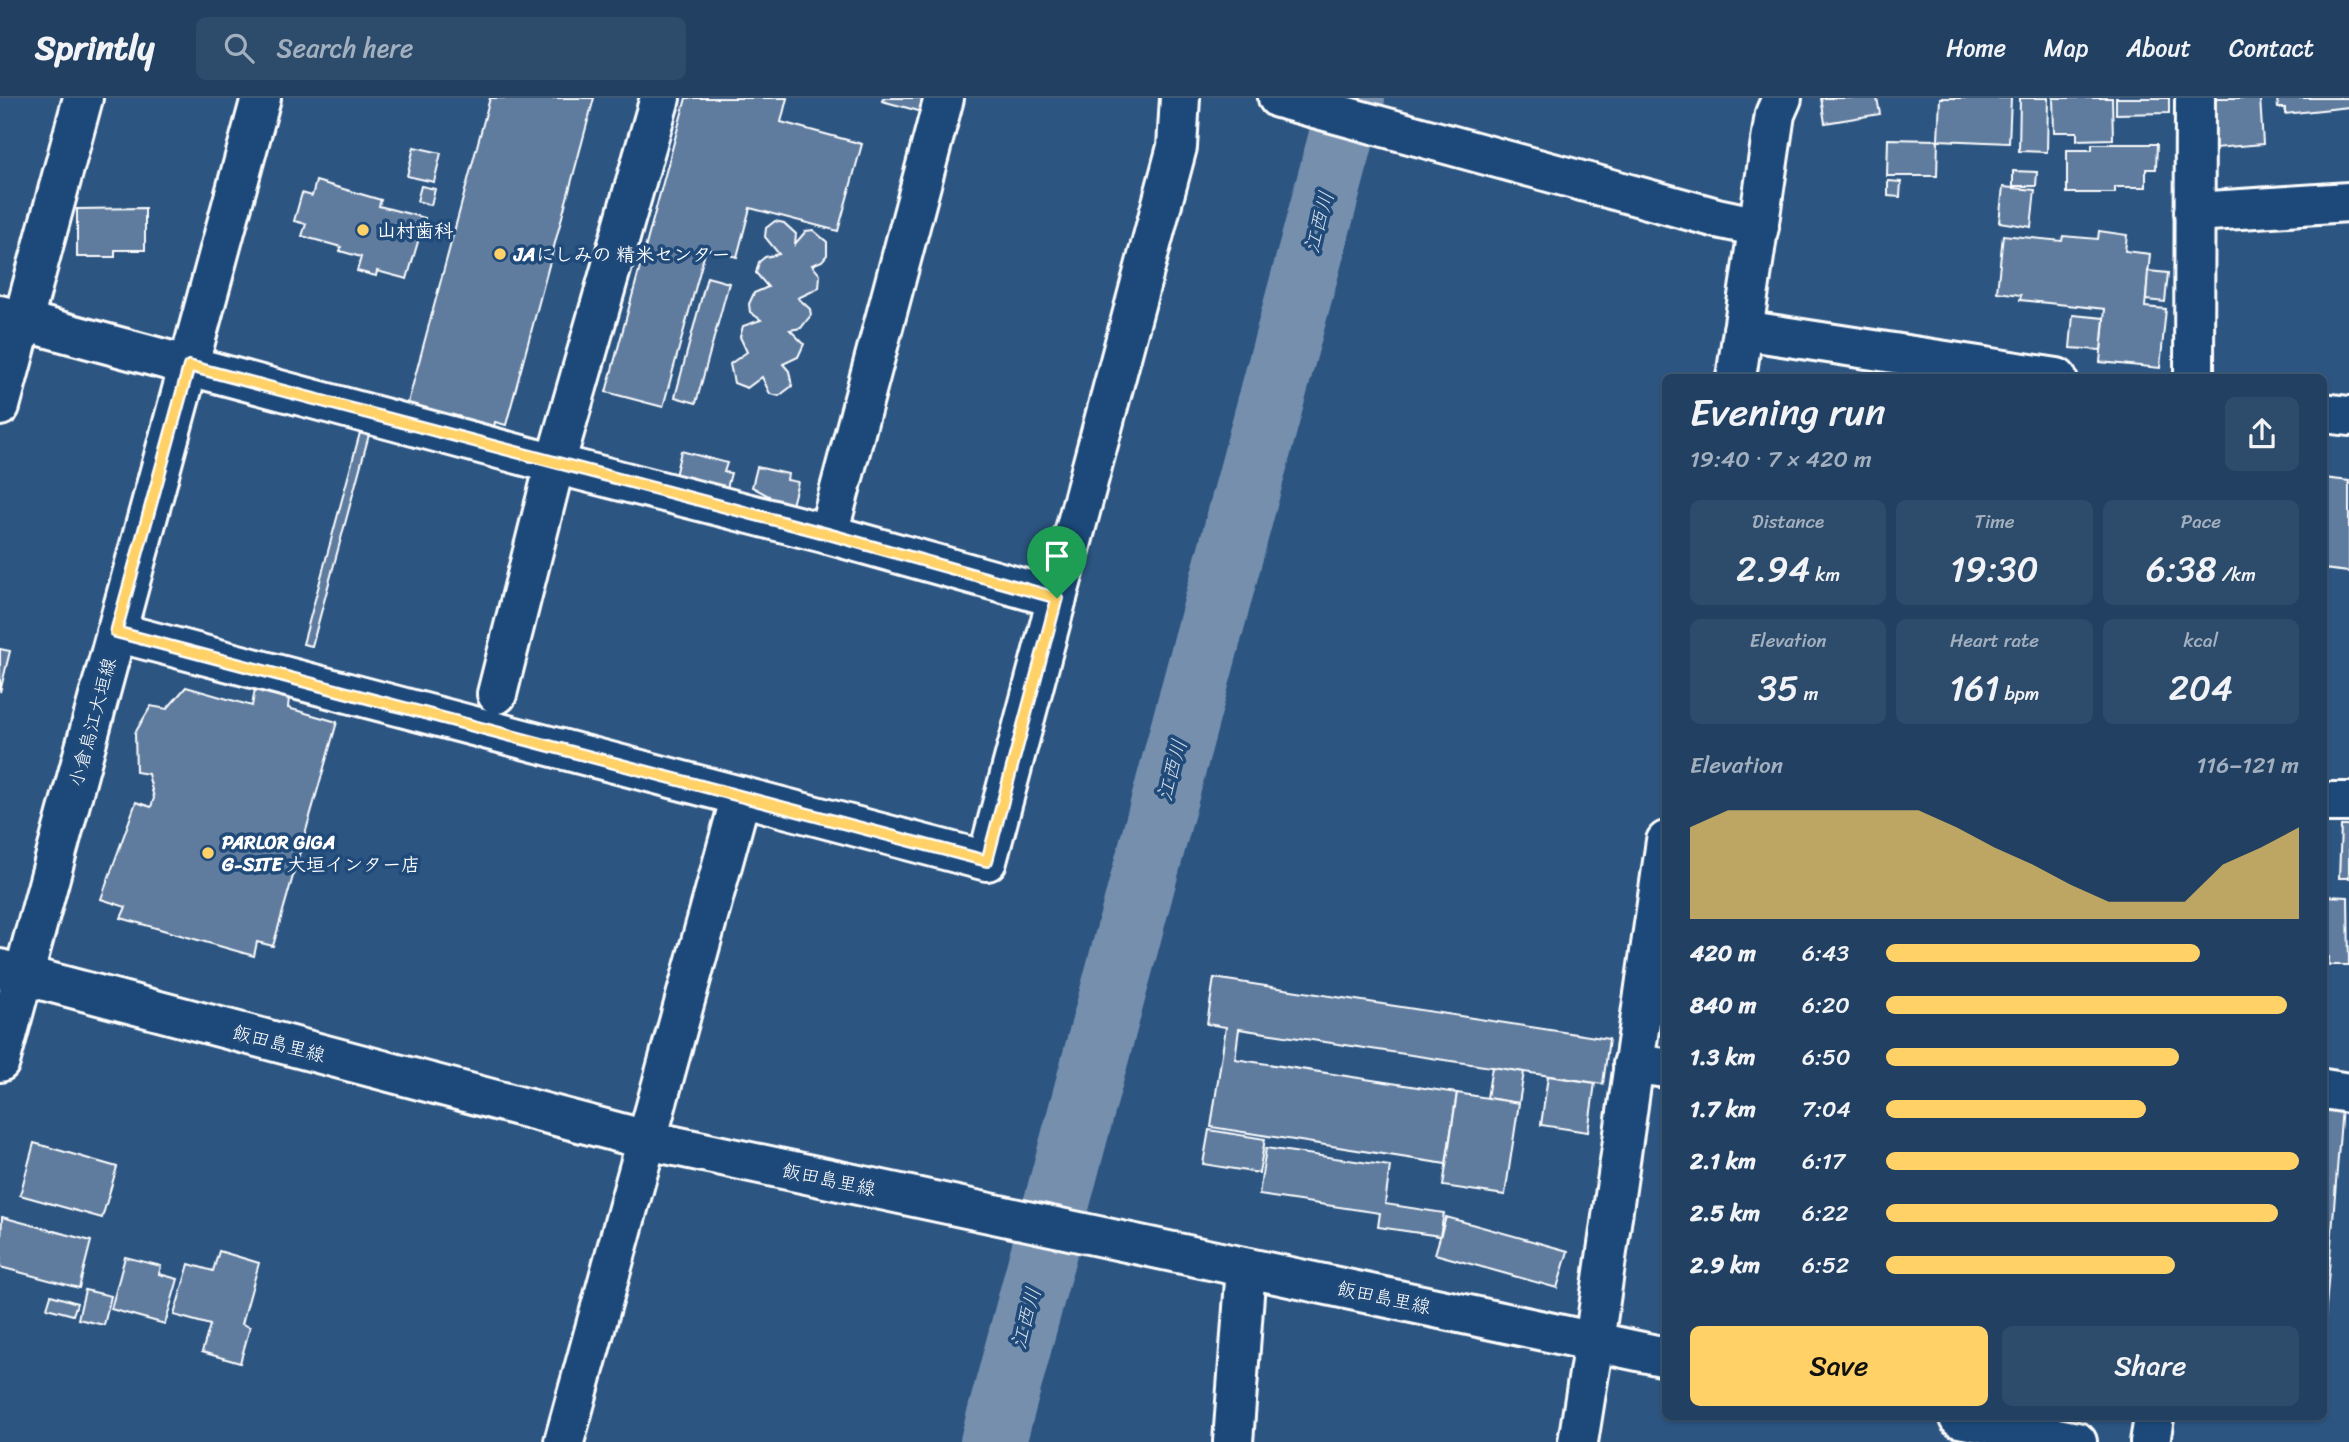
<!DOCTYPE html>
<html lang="en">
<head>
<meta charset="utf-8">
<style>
	:root { --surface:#214062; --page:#2d4b6b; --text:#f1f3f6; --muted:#a2afbe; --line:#3e5977; --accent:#ffd166 }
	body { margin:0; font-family:Sriracha,"Klee One",sans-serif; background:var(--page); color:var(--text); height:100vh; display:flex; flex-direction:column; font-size:26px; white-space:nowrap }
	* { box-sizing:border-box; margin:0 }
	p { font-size:23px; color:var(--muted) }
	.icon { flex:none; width:38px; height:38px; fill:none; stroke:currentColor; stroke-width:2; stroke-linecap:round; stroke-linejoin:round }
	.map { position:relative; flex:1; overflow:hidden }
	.details { position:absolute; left:1662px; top:276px; width:665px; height:1046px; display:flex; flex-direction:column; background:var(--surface); border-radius:10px; box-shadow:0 2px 5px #0004,0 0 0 2px var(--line) }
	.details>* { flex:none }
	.pin { position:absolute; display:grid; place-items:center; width:60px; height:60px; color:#fff; margin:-72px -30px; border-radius:50% 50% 50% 0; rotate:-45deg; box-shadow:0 0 7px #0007 }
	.pin .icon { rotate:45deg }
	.round { display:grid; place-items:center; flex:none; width:74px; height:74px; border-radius:10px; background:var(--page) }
	.head { display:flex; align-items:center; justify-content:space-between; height:119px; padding:0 28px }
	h1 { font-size:38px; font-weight:600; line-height:52px }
	.metrics { display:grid; grid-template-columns:repeat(3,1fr); gap:10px; height:119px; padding:7px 28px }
	.metrics div { display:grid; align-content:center; border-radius:10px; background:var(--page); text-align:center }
	.metrics b { font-size:35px; font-weight:600 }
	.metrics small { font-size:19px; font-weight:400 }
	.metrics p { font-size:19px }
	.chart { height:196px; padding:14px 28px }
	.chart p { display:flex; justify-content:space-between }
	.chart svg { width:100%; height:126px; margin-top:7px; fill:var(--accent); opacity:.7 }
	.primary-button { display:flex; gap:14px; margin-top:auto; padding:14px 28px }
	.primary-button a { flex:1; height:80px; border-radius:10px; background:var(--accent); color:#111; font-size:28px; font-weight:600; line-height:80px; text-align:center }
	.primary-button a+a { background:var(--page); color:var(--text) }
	ul { padding:0 28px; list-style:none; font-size:23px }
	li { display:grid; grid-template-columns:112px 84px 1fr; align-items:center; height:52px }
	li i { height:18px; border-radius:9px; background:var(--accent) }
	header { display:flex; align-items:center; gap:42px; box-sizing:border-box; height:98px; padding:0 35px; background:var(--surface); border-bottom:2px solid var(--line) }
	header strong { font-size:33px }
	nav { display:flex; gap:38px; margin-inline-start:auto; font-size:24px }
	.search { width:490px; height:63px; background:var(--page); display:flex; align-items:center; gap:18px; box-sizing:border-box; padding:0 24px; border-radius:10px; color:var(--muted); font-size:26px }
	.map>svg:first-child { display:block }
</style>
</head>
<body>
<header>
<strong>Sprintly</strong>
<div class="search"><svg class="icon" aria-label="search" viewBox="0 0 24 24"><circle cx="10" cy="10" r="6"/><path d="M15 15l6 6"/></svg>Search here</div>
<nav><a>Home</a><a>Map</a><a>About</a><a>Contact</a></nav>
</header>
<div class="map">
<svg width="2349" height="1344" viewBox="0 0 2349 1344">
	<rect width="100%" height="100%" fill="#2c5582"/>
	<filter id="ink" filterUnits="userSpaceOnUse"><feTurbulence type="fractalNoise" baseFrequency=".0143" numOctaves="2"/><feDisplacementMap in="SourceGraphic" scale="14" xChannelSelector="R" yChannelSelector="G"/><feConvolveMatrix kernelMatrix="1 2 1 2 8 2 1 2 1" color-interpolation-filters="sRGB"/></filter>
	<g filter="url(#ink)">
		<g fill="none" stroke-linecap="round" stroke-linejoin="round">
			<polyline stroke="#748fad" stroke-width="66" points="993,1344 1352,0"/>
		</g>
		<g fill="#5e7c9f" stroke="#fff" stroke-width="2">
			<polygon points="490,0 594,0 506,327 495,324 492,336 406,312"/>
			<polygon points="686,0 787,0 781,24 862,46 838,133 750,110 737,159 706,151 663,309 606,294"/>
			<polygon points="883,0 930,0 926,15 882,3"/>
			<polygon points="1821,0 1877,0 1880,16 1825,25"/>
			<polygon points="1940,0 2011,0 2009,45 1938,42"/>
			<polygon points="2020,0 2048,0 2047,54 2019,53"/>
			<polygon points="2053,0 2112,0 2113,41 2077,42 2077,34 2054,34"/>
			<polygon points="2116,0 2169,0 2169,15 2116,16"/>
			<polygon points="2211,0 2260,0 2263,46 2215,50"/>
			<polygon points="2277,0 2349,0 2349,9 2285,16 2285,10 2278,10"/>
			<polygon points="1888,41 1938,42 1937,78 1887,78"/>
			<polygon points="2092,46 2157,46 2156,71 2146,71 2146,89 2115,89 2115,95 2067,95 2067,52 2092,52"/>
			<polygon points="414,49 441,55 434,84 407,78"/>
			<polygon points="2013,73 2037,74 2036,88 2013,88"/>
			<polygon points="316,83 381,102 379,108 425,120 407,181 377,173 376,178 357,173 361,159 340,153 341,149 302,138 306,126 294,123 302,95 312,98"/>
			<polygon points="1888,83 1901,84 1900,99 1888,98"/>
			<polygon points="421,88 435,91 431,107 417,103"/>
			<polygon points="2003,89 2035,92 2031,129 1999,124"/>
			<polygon points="145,110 145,152 115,152 115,159 77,159 77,111"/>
			<polygon points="775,123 784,125 796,136 795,146 806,133 813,132 827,144 827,157 822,163 812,167 820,177 819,190 798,200 810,211 811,217 801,230 790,232 804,246 798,259 783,266 789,273 792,288 779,298 770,296 762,279 747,290 734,285 730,266 747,254 740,239 743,228 761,222 750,214 749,206 754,195 768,189 756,175 759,164 765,159 779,156 765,139 766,130"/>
			<polygon points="2099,133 2127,137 2125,153 2150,156 2145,209 2166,211 2160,270 2100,264 2105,211 2020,202 2021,197 1997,194 2003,137 2062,143 2063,138 2098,141"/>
			<polygon points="2148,173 2168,175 2165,204 2146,202"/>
			<polygon points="707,179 729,185 696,305 675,299"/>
			<polygon points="2073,217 2104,220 2101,252 2070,250"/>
			<polygon points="361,331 370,333 312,548 303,546"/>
			<polygon points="681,353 727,365 724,374 731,375 726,394 674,382"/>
			<polygon points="757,369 788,376 787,382 798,384 791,411 767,406 769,398 752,389"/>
			<polygon points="2324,380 2349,383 2349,474 2324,471"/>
			<polygon points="0,551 10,553 0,594"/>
			<polygon points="186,589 252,608 255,591 289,599 288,610 337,624 273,848 257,844 254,858 121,820 126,809 101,801 136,704 151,709 154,700 148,676 136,674 135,635 151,608 167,611"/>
			<polygon points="2341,728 2349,728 2349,780 2339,780"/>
			<polygon points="2324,798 2348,799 2349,867 2329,867 2329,859 2324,859"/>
			<polygon points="1214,880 1609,941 1603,986 1239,931 1235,961 1457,995 1446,1066 1211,1029 1226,929 1207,926"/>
			<polygon points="1492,969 1524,974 1519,1005 1487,1000"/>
			<polygon points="1548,978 1595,985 1588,1034 1541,1027"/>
			<polygon points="1457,995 1519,1005 1505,1097 1443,1088"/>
			<polygon points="2324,1007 2342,1009 2324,1235"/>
			<polygon points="1209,1032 1265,1041 1259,1075 1203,1066"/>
			<polygon points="34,1045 117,1069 102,1120 20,1097"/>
			<polygon points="1266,1050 1390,1068 1385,1106 1444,1115 1440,1138 1378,1129 1380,1115 1259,1097"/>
			<polygon points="2,1119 91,1143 79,1190 0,1169"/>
			<polygon points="1446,1119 1568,1153 1557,1190 1435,1156"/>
			<polygon points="219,1153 259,1165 242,1226 250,1229 240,1265 202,1254 210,1227 174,1217 189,1166 213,1173"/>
			<polygon points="125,1159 161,1168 159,1176 178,1181 165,1226 111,1211"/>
			<polygon points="85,1192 111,1198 104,1227 78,1221"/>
			<polygon points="51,1197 77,1205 73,1217 47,1210"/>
		</g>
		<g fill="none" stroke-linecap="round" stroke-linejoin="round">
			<g stroke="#fff" stroke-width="44">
				<g id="minor">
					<polyline points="944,0 828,436 1057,500"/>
					<polyline points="1278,0 1717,120 1759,129"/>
					<polyline points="2194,114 2349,104"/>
					<polyline points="0,217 555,366 660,0"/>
					<polyline points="1743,232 2057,280"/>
					<polyline points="2194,280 2195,0"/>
					<polyline points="0,308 83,0"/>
					<polyline points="2324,315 2349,318"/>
					<polyline points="116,534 987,763 1177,49 1180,0"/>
					<polyline points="497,596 555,366 828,436"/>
					<polyline points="2324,704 2349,704"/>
					<polyline points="1633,966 1666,970"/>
					<polyline points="2324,991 2349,995"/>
					<polyline points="564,1344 741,698"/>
					<polyline points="1233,1344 1246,1170"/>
					<polyline points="1578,1344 1594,1244"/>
					<polyline points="2150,1344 2154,1320"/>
				</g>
			</g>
			<g stroke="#fff" stroke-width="44">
				<g id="tertiary">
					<polyline points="1736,280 1775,16 1782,0"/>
					<polyline points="1594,1244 1666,743"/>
				</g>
			</g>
			<g stroke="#fff" stroke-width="44">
				<g id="secondary">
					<polyline points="0,871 647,1042 1666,1259"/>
					<polyline points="0,964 261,0"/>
					<polyline points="1959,1320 2077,1344"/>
				</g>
			</g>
			<use href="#minor" stroke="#1f4a7a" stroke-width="38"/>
			<use href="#tertiary" stroke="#1f4a7a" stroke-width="38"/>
			<use href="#secondary" stroke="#1f4a7a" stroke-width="38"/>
		</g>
	</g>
	<g fill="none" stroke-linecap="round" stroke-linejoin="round" filter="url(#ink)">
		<g stroke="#fff" stroke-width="14">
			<polygon id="route" points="189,268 828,436 1057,500 987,763 116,534"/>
		</g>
		<use href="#route" stroke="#ffd166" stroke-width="9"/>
	</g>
	<g fill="#ffd166" stroke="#1f4a7a" stroke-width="2.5">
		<circle cx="363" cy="132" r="7"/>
		<circle cx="500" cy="156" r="7"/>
		<circle cx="208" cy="755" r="7"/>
	</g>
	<g text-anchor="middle" stroke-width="7" stroke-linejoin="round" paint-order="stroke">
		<g font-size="19" font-weight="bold" fill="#fff" stroke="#1f4a7a" text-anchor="start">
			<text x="377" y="139">山村歯科</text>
			<text x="514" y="163">JAにしみの 精米センター</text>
			<text x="222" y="751">PARLOR GIGA<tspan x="222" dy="22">G-SITE 大垣インター店</tspan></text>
		</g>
		<g font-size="19" fill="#fff" stroke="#1f4a7a">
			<text transform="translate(92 624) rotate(-75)" y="7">小倉烏江大垣線</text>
			<text transform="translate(279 945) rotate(15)" y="7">飯田島里線</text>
			<text transform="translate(829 1081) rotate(12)" y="7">飯田島里線</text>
			<text transform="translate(1384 1199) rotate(12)" y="7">飯田島里線</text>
		</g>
		<g font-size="21" font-style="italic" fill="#d5dde6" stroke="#1f4a7a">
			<text transform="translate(1319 124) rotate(-75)" y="7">江西川</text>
			<text transform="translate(1172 672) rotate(-75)" y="7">江西川</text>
			<text transform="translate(1026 1220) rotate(-75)" y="7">江西川</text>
		</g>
	</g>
</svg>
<div class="pin" style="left:1057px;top:500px;background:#1e9e55"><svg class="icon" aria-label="arrive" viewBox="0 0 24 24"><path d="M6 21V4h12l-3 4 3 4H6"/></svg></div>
<section class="details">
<div class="head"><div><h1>Evening run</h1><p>19:40 · 7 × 420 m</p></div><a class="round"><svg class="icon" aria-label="share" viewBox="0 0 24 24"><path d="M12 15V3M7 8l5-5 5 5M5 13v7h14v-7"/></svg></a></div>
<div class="metrics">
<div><p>Distance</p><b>2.94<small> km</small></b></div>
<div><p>Time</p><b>19:30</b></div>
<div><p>Pace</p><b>6:38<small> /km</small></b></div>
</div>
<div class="metrics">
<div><p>Elevation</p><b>35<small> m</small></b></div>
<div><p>Heart rate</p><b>161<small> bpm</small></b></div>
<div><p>kcal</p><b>204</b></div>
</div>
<div class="chart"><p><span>Elevation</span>116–121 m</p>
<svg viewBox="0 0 160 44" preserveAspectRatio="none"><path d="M0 44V12L10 6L20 6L30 6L40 6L50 6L60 6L70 12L80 19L90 25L100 32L110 38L120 38L130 38L140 25L150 19L160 12V44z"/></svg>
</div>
<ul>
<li><b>420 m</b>6:43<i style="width:76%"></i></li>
<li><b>840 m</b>6:20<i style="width:97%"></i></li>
<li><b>1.3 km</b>6:50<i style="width:71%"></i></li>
<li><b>1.7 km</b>7:04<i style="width:63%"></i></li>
<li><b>2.1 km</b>6:17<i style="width:100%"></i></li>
<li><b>2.5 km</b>6:22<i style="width:95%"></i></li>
<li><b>2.9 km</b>6:52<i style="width:70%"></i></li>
</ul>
<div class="primary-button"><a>Save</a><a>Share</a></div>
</section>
</div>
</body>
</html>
